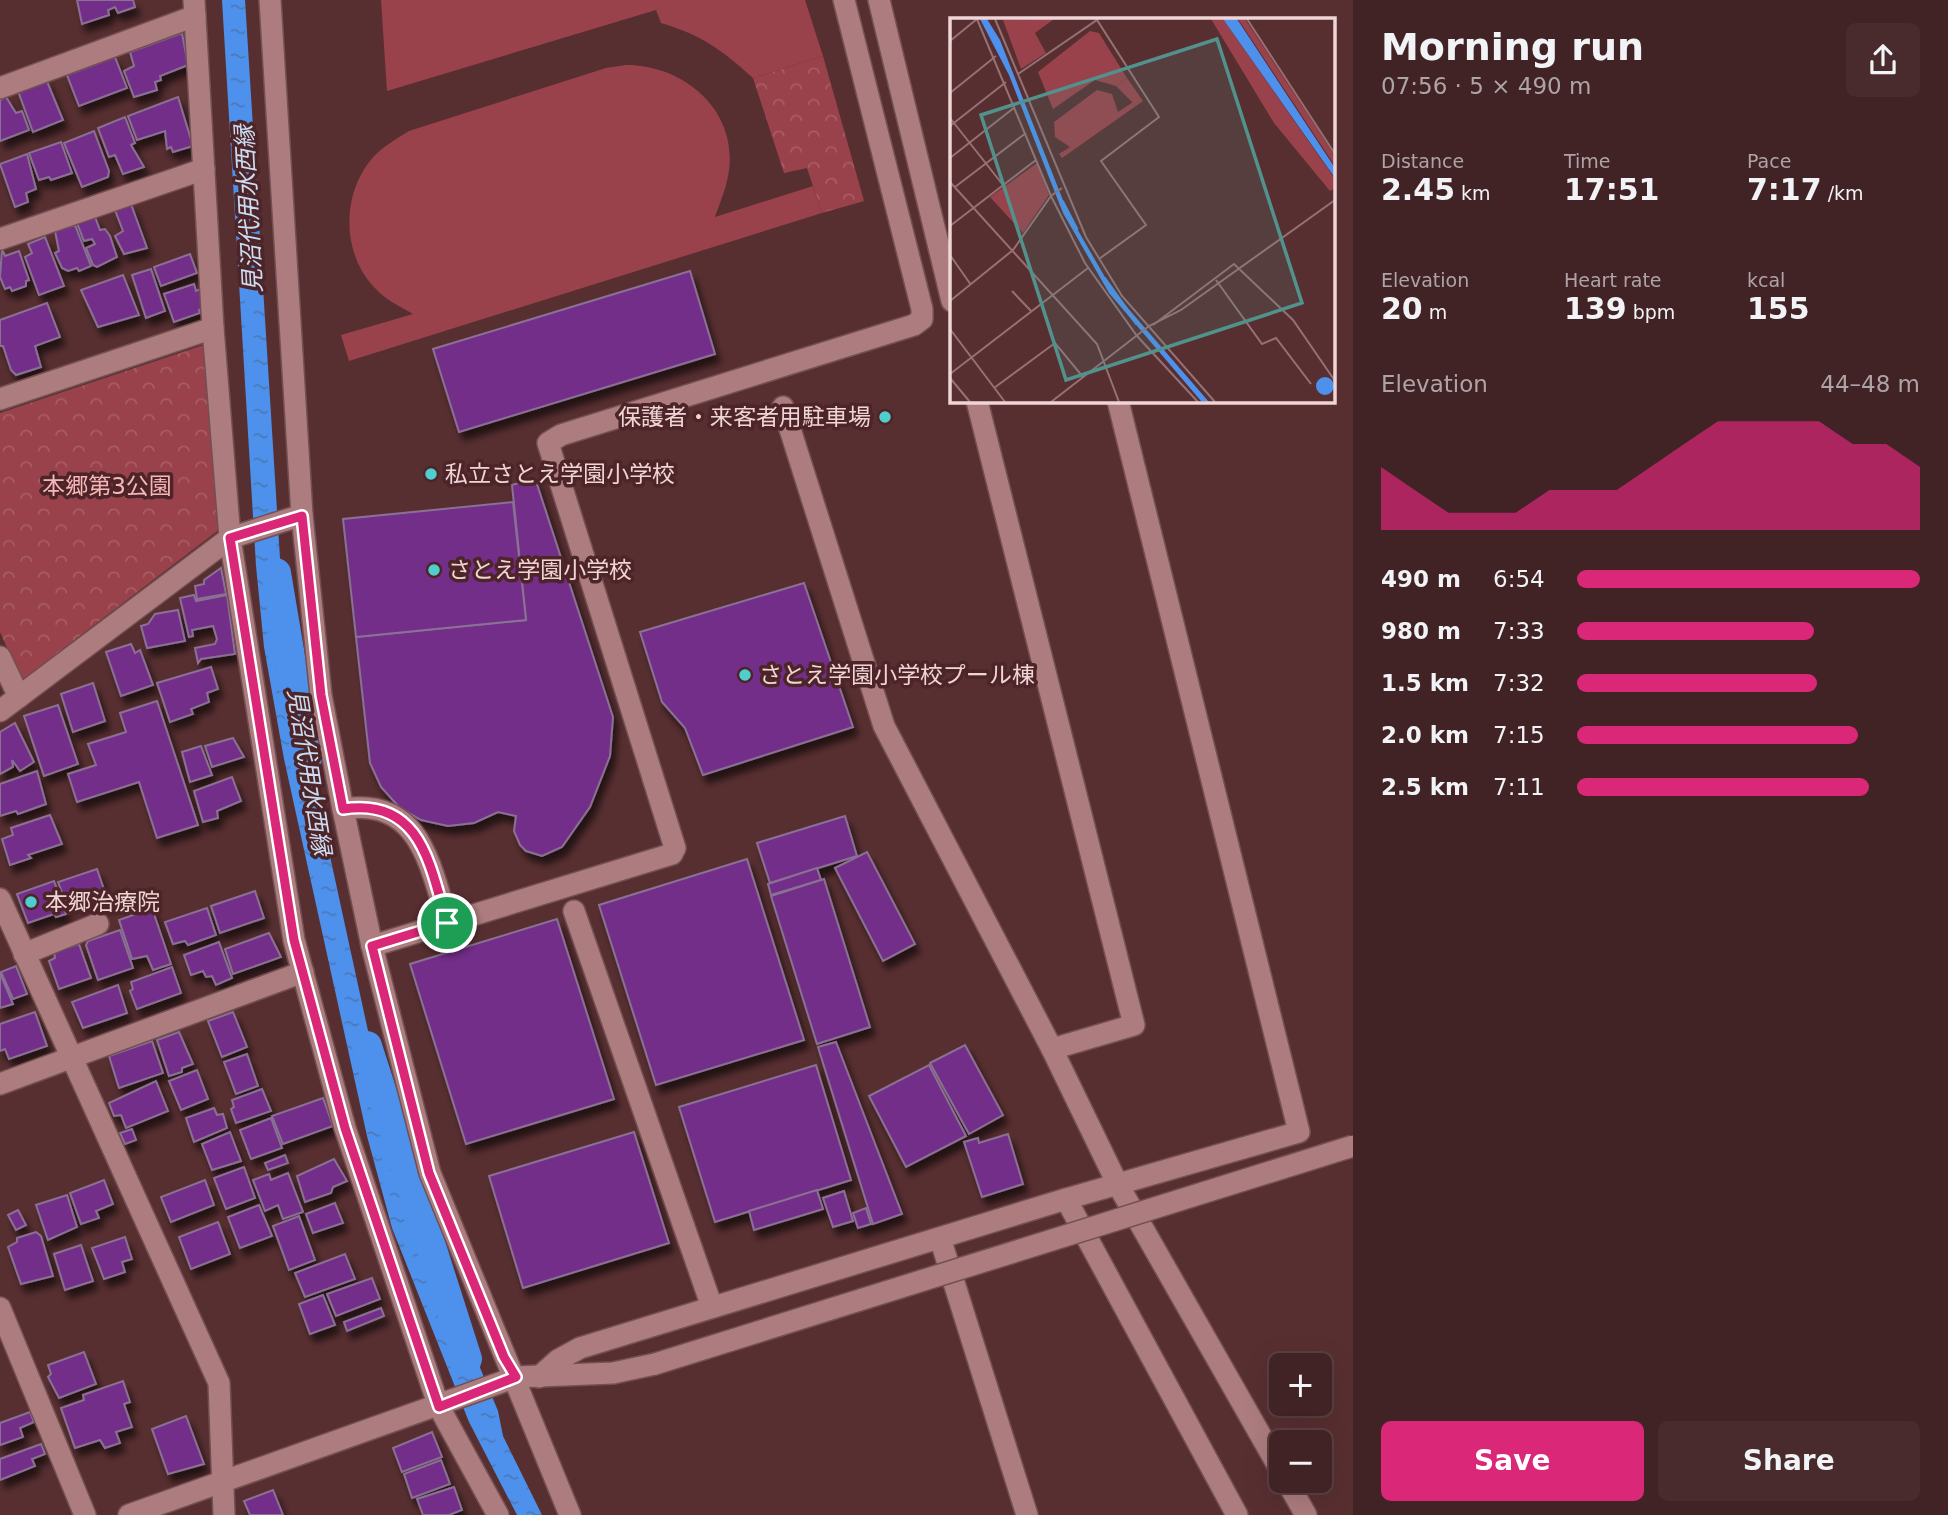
<!DOCTYPE html>
<html lang="en">
<head>
<meta charset="utf-8">
<style>
	:root { --surface:#422325; --page:#492b2d; --text:#f1f3f6; --muted:#aea4a7; --line:#5a4042; --accent:#db2777 }
	body { margin:0; font-family:"DejaVu Sans","Noto Sans JP",sans-serif; background:var(--page); color:var(--text); height:100vh; display:flex; flex-direction:column; font-size:26px; white-space:nowrap }
	* { box-sizing:border-box; margin:0 }
	p { font-size:23px; color:var(--muted) }
	.icon { flex:none; width:38px; height:38px; fill:none; stroke:currentColor; stroke-width:2; stroke-linecap:round; stroke-linejoin:round }
	.map { position:relative; flex:1; overflow:hidden }
	.side { display:flex; flex-direction:column; background:var(--surface); width:595px }
	.side>* { flex:none }
	.buttons { position:absolute; left:1269px; top:1353px; display:grid; gap:14px }
	.buttons a { display:grid; place-items:center; width:63px; height:63px; border-radius:10px; background:var(--surface); box-shadow:0 7px 28px #0002,0 0 0 2px var(--line); font-size:35px }
	.pin { position:absolute; display:grid; place-items:center; width:60px; height:60px; color:#fff; margin:-30px; border:4px solid #fff; border-radius:50%; box-shadow:0 2px 7px #0007 }
	.round { display:grid; place-items:center; flex:none; width:74px; height:74px; border-radius:10px; background:var(--page) }
	.headline { display:flex; align-items:center; justify-content:space-between; height:119px; padding:0 28px }
	h1 { font-size:38px; font-weight:800; line-height:52px }
	.stats { display:grid; grid-template-columns:repeat(3,1fr); gap:10px; height:119px; padding:7px 28px }
	.stats div { display:grid; align-content:center }
	.stats b { font-size:30px; font-weight:800 }
	.stats small { font-size:19px; font-weight:400 }
	.stats p { font-size:19px }
	.chart { height:196px; padding:14px 28px }
	.chart p { display:flex; justify-content:space-between }
	.chart svg { width:100%; height:126px; margin-top:7px; fill:var(--accent); opacity:.7 }
	.action { display:flex; gap:14px; margin-top:auto; padding:14px 28px }
	.action a { flex:1; height:80px; border-radius:10px; background:var(--accent); color:#fff; font-size:28px; font-weight:800; line-height:80px; text-align:center }
	.action a+a { background:var(--page); color:var(--text) }
	ul { padding:0 28px; list-style:none; font-size:23px }
	li { display:grid; grid-template-columns:112px 84px 1fr; align-items:center; height:52px }
	li i { height:18px; border-radius:9px; background:var(--accent) }
	main { display:flex; flex:1; min-height:0 }
	.map>svg:first-child { display:block }
</style>
</head>
<body>
<main>
<div class="map">
<svg width="1353" height="1515" viewBox="0 0 1353 1515">
	<defs>
		<pattern id="park-crowns" width="20" height="18" patternUnits="userSpaceOnUse" patternTransform="scale(1.75)"><rect width="20" height="18" fill="#99424b"/><path d="M2 6a3 3 0 1 1 6 0M12 15a3 3 0 1 1 6 0" fill="none" stroke="#a85c64"/></pattern>
		<pattern id="water-ripples" width="26" height="14" patternUnits="userSpaceOnUse" patternTransform="scale(1.75)"><rect width="26" height="14" fill="#4d91ec"/><path d="M2 4q2-2 4 0t4 0M15 11q2-2 4 0t4 0" fill="none" stroke="#4c79b8"/></pattern>
		<filter id="shadow"><feDropShadow dx="4.5" dy="8" stdDeviation="3.5" flood-color="#0009"/></filter>
	</defs>
	<rect width="100%" height="100%" fill="#582f31"/>
	<g fill="url(#park-crowns)">
		<polygon points="823,56 864,201 822,213 807,168 784,173 753,78"/>
		<polygon points="210,343 220,529 22,680 0,632 0,413"/>
	</g>
	<g fill="#99424b">
		<path d="M381,0H805L823,56L753,78C722,50 702,35 661,23L656,10L387,91Z"/>
		<path d="M626,65C683,65 737,109 729,170C727,187 720,202 715,217L813,186L822,213L349,361L341,335L413,314C399,306 384,299 373,286C342,252 342,196 370,161C381,147 395,140 409,131L606,68Z"/>
	</g>
	<polygon fill="url(#water-ripples)" points="222,0 245,0 286,654 390,1132 423,1253 445,1304 476,1358 498,1411 503,1436 542,1515 517,1515 469,1422 392,1228 367,1136 284,759 264,647 256,566"/>
	<g fill="none" stroke-linecap="round" stroke-linejoin="round">
		<g stroke="#4d91ec" stroke-width="30">
			<polyline points="276,573 307,758"/>
			<polyline points="367,1046 467,1359"/>
		</g>
	</g>
	<g fill="#722f89" stroke="#8a7194" stroke-width="2" filter="url(#shadow)">
		<polygon points="77,0 133,0 135,7 118,13 115,7 108,10 109,15 82,24"/>
		<polygon points="182,33 188,65 160,76 161,80 155,82 157,90 134,97 124,71 134,66 130,52"/>
		<polygon points="115,57 127,88 79,106 67,75"/>
		<polygon points="46,79 63,120 33,132 18,91"/>
		<polygon points="6,97 16,113 22,111 29,130 0,141 0,100"/>
		<polygon points="178,97 193,146 173,152 171,147 167,149 165,131 137,140 128,116"/>
		<polygon points="125,117 135,143 131,145 144,167 123,174 115,155 109,157 98,128"/>
		<polygon points="94,131 109,171 108,177 82,187 64,143"/>
		<polygon points="61,142 72,173 51,180 49,177 39,180 29,153"/>
		<polygon points="27,154 36,189 26,193 28,202 15,207 0,164"/>
		<polygon points="131,204 147,248 124,254 115,236 123,231 115,210"/>
		<polygon points="95,217 100,230 105,229 110,236 117,257 97,267 93,265 86,248 95,244 92,239 84,241 77,223"/>
		<polygon points="75,225 91,266 79,271 77,268 68,271 62,268 55,253 59,251 55,231"/>
		<polygon points="45,237 64,286 39,295 25,257 32,253 28,244"/>
		<polygon points="2,249 5,256 19,251 29,280 26,281 26,286 12,291 10,287 5,289 0,277"/>
		<polygon points="190,254 197,273 161,286 154,267"/>
		<polygon points="151,269 165,311 146,318 132,275"/>
		<polygon points="690,271 715,354 459,432 433,349"/>
		<polygon points="123,275 139,315 98,327 81,290"/>
		<polygon points="194,284 196,291 203,288 209,306 199,310 200,313 174,322 164,294"/>
		<polygon points="47,303 60,337 35,346 41,367 16,375 11,370 3,346 0,346 0,320"/>
		<polygon points="535,478 613,717 610,756 590,807 562,847 542,856 526,851 520,845 514,831 516,816 498,812 474,823 448,826 421,820 399,807 381,787 370,763 356,637 526,620 512,485"/>
		<polygon points="513,502 526,620 356,637 343,519"/>
		<polygon points="221,568 226,594 197,599 195,586 204,584 204,580"/>
		<polygon points="804,583 853,727 703,775 685,728 662,702 640,632"/>
		<polygon points="194,595 196,601 227,595 235,654 201,659 198,663 195,648 215,644 217,639 213,626 192,630 193,636 189,637 180,598"/>
		<polygon points="178,610 185,641 147,648 141,626 148,624 155,614"/>
		<polygon points="131,644 135,653 140,650 153,685 121,696 106,652"/>
		<polygon points="211,667 218,689 207,693 209,702 191,709 193,714 170,722 157,683"/>
		<polygon points="93,683 105,721 73,732 61,694"/>
		<polygon points="157,701 198,825 157,838 139,782 77,802 68,774 96,765 88,744 126,732 120,713"/>
		<polygon points="58,705 78,764 44,776 24,716"/>
		<polygon points="15,723 34,762 20,771 12,760 13,767 0,774 0,732"/>
		<polygon points="233,738 244,757 212,767 205,746"/>
		<polygon points="201,746 212,775 190,782 182,752"/>
		<polygon points="37,771 46,804 18,814 16,811 0,816 0,784"/>
		<polygon points="232,777 241,801 217,811 218,818 203,822 194,791"/>
		<polygon points="50,815 62,844 28,855 31,858 10,865 2,839 13,835 11,828"/>
		<polygon points="845,816 857,856 770,883 757,843"/>
		<polygon points="867,852 915,944 883,961 835,868"/>
		<polygon points="747,859 804,1040 656,1085 599,905"/>
		<polygon points="817,868 821,880 771,895 768,884"/>
		<polygon points="97,869 108,901 95,905 92,900 85,902 83,898 66,903 58,882"/>
		<polygon points="824,879 870,1027 817,1044 771,896"/>
		<polygon points="54,881 66,914 56,917 54,914 28,923 17,894"/>
		<polygon points="255,891 264,918 220,933 211,906"/>
		<polygon points="152,908 171,964 153,970 147,956 132,959 119,920"/>
		<polygon points="207,908 216,935 188,945 185,941 173,944 165,922"/>
		<polygon points="557,919 614,1099 466,1144 410,964"/>
		<polygon points="120,930 133,968 98,980 86,945 88,941"/>
		<polygon points="269,933 281,957 233,974 225,949"/>
		<polygon points="219,942 232,978 216,985 212,976 206,977 203,971 191,975 184,955"/>
		<polygon points="79,944 91,978 59,989 49,961 55,958 54,952"/>
		<polygon points="16,966 27,994 13,999 1,972"/>
		<polygon points="172,967 181,993 137,1009 130,991 133,989 131,982"/>
		<polygon points="0,973 13,1004 0,1008"/>
		<polygon points="118,985 127,1013 83,1028 72,1002"/>
		<polygon points="35,1012 47,1046 9,1059 5,1049 0,1051 0,1024"/>
		<polygon points="233,1012 247,1047 222,1057 208,1021"/>
		<polygon points="179,1032 193,1064 182,1068 182,1072 169,1076 157,1040"/>
		<polygon points="152,1041 163,1073 119,1088 109,1056"/>
		<polygon points="836,1042 902,1214 873,1224 818,1047"/>
		<polygon points="965,1045 1003,1115 969,1134 930,1063"/>
		<polygon points="247,1054 258,1086 236,1094 224,1062"/>
		<polygon points="816,1065 851,1180 715,1222 679,1107"/>
		<polygon points="929,1065 966,1136 906,1167 869,1096"/>
		<polygon points="197,1070 208,1099 181,1110 169,1081"/>
		<polygon points="156,1081 168,1111 126,1128 121,1115 114,1116 109,1103"/>
		<polygon points="262,1089 271,1111 236,1123 231,1109 234,1107 232,1100"/>
		<polygon points="323,1098 333,1126 283,1144 272,1116"/>
		<polygon points="214,1108 217,1115 223,1114 227,1128 194,1142 186,1118"/>
		<polygon points="271,1118 282,1148 251,1159 240,1130"/>
		<polygon points="132,1129 136,1140 125,1144 120,1133"/>
		<polygon points="230,1132 241,1161 212,1170 202,1144"/>
		<polygon points="634,1132 669,1243 523,1288 489,1176"/>
		<polygon points="1008,1134 1023,1184 982,1197 964,1142 978,1138 979,1143"/>
		<polygon points="285,1155 288,1163 268,1170 265,1163"/>
		<polygon points="334,1159 347,1181 333,1187 331,1193 305,1202 297,1176"/>
		<polygon points="244,1167 255,1198 226,1209 214,1178"/>
		<polygon points="288,1173 303,1212 283,1219 278,1205 265,1211 253,1180 269,1174 271,1180"/>
		<polygon points="104,1180 113,1204 96,1211 99,1218 81,1224 70,1193"/>
		<polygon points="205,1180 214,1205 171,1222 161,1197"/>
		<polygon points="817,1190 823,1209 754,1230 749,1211"/>
		<polygon points="844,1191 853,1221 833,1227 823,1198"/>
		<polygon points="67,1195 77,1227 48,1240 36,1205"/>
		<polygon points="335,1203 343,1223 313,1233 306,1214"/>
		<polygon points="259,1205 272,1236 240,1248 228,1217"/>
		<polygon points="866,1208 871,1224 858,1228 853,1213"/>
		<polygon points="18,1210 26,1225 16,1230 8,1215"/>
		<polygon points="299,1216 315,1260 289,1270 273,1226"/>
		<polygon points="218,1222 230,1254 191,1269 179,1237"/>
		<polygon points="36,1232 41,1236 53,1276 21,1284 8,1247 17,1242 17,1238"/>
		<polygon points="125,1237 132,1259 122,1262 125,1272 104,1279 92,1248"/>
		<polygon points="81,1245 93,1281 65,1290 54,1254"/>
		<polygon points="345,1254 355,1279 305,1297 295,1273"/>
		<polygon points="372,1278 380,1299 336,1316 327,1294"/>
		<polygon points="323,1295 335,1325 310,1334 299,1304"/>
		<polygon points="381,1308 384,1316 347,1331 344,1322"/>
		<polygon points="84,1352 96,1384 59,1398 48,1377 51,1374 48,1365"/>
		<polygon points="123,1381 130,1402 124,1404 132,1427 116,1432 120,1443 105,1448 100,1440 75,1448 61,1408 84,1400 83,1395"/>
		<polygon points="30,1412 34,1422 20,1428 23,1437 0,1445 0,1423"/>
		<polygon points="186,1416 204,1464 168,1474 152,1429"/>
		<polygon points="432,1432 442,1457 402,1472 393,1448"/>
		<polygon points="41,1444 45,1454 32,1459 35,1466 0,1480 0,1459"/>
		<polygon points="441,1460 450,1484 412,1498 404,1474"/>
		<polygon points="454,1487 462,1510 449,1515 423,1515 417,1499"/>
		<polygon points="273,1490 283,1515 250,1515 244,1501"/>
	</g>
	<g fill="none" stroke-linecap="round" stroke-linejoin="round">
		<g stroke="#724f52" stroke-width="24">
			<g id="minor">
				<polyline points="194,0 213,328 230,538 294,940 345,1128 439,1407 498,1515"/>
				<polyline points="270,0 302,515 321,695 343,809 372,946 430,1173 570,1515"/>
				<polyline points="879,0 952,301"/>
				<polyline points="0,88 195,16"/>
				<polyline points="0,239 204,169"/>
				<polyline points="0,399 213,328"/>
				<polyline points="977,401 1134,1025 1052,1049"/>
				<polyline points="783,407 884,726 1052,1049 1117,1183 1281,1471"/>
				<polyline points="0,657 19,697"/>
				<polyline points="0,711 230,538 302,515"/>
				<path d="M343,809C420,797 430,865 448,923"/>
				<polyline points="0,899 219,1383 224,1515"/>
				<polyline points="574,911 712,1307"/>
				<polyline points="372,946 672,854 675,848 548,443 561,435 914,325 922,319 922,309 844,0"/>
				<polyline points="24,954 98,924"/>
				<polyline points="0,1084 303,972"/>
				<polyline points="1066,1199 1299,1132 1118,401"/>
				<polyline points="940,1238 1027,1515"/>
				<polyline points="0,1308 85,1515"/>
				<polyline points="539,1377 558,1360 580,1348 1066,1199 1237,1515"/>
				<polyline points="1286,1480 1306,1515"/>
				<polyline points="129,1515 516,1377 613,1373 655,1364"/>
			</g>
		</g>
		<use href="#minor" stroke="#ac7c7e" stroke-width="21"/>
		<g stroke="#724f52" stroke-width="24" stroke-linecap="butt">
			<polyline id="minor-bridge" points="655,1364 1353,1146"/>
		</g>
		<use href="#minor-bridge" stroke="#ac7c7e" stroke-width="21"/>
	</g>
	<g fill="none" stroke-linecap="round" stroke-linejoin="round">
		<g stroke="#fff" stroke-width="14">
			<path id="route" d="M302,516L321,695L343,809C421,797 430,865 447,923L372,946L429,1173L504,1357L516,1377L439,1407L345,1128L294,940L230,538Z"/>
		</g>
		<use href="#route" stroke="#db2777" stroke-width="9"/>
	</g>
	<g fill="#52cdce" stroke="#4d2427" stroke-width="2.5">
		<circle cx="885" cy="417" r="7"/>
		<circle cx="431" cy="474" r="7"/>
		<circle cx="434" cy="570" r="7"/>
		<circle cx="745" cy="675" r="7"/>
		<circle cx="31" cy="902" r="7"/>
	</g>
	<g text-anchor="middle" stroke-width="7" stroke-linejoin="round" paint-order="stroke">
		<g font-size="23" fill="#f0d5d6" stroke="#4d2427" text-anchor="start">
			<text x="871" y="425" text-anchor="end">保護者・来客者用駐車場</text>
			<text x="445" y="482">私立さとえ学園小学校</text>
			<text x="448" y="578">さとえ学園小学校</text>
			<text x="759" y="683">さとえ学園小学校プール棟</text>
			<text x="45" y="910">本郷治療院</text>
		</g>
		<g font-size="23" fill="#f6b7b9" stroke="#4d2427">
			<text x="107" y="494">本郷第3公園</text>
		</g>
		<g font-size="24" font-style="italic" fill="#cbdcf3" stroke="#4d2427">
			<text transform="translate(249 209) rotate(-93)" y="8">見沼代用水西縁</text>
			<text transform="translate(309 772) rotate(81)" y="8">見沼代用水西縁</text>
		</g>
	</g>
	<g transform="translate(950 18)">
		<rect width="385" height="385" fill="#582f31"/>
		<path d="M261,1H273L385,161V170L380,173L324,105ZM288,1H295L383,135L385,148Z" fill="#99424b"/>
		<path d="M104,1L85,15L96,35L71,51L53,2Z" fill="#99424b"/>
		<path d="M177,60L193,83L186,88L166,68ZM87,145L99,177L73,215L40,179Z" fill="#99424b"/>
		<path d="M140,13L149,15L177,60L166,68L145,62L103,91L88,54ZM147,72L162,76L168,94L183,84L186,88L112,140L109,136L120,129L105,119L104,104Z" fill="#99424b"/>
		<path d="M30,1H37L50,22L118,195L163,273L259,384L251,383L159,275L113,195L59,57ZM273,1H287L385,150V160ZM366 368a9 9 0 1 1 18 0a9 9 0 1 1-18 0Z" fill="#4d91ec"/>
		<path fill="none" stroke="#4d91ec" stroke-width="3.5" d="M112,183L127,212M154,260L187,306"/>
		<path fill="none" stroke="#957173" stroke-width="2" d="M27,1L101,178L135,245L187,318L248,384M45,1L136,219L172,278L265,384M297,1L385,136M0,23L27,1M68,56L147,2L209,99L151,143L196,207L149,241M0,75L46,38M0,100L53,167M0,108L56,64M0,140L65,89M0,164L147,326L169,384M5,169L76,115M0,208L86,142M0,237L21,267M266,262L312,326L326,320L361,366M62,273L82,294M0,283L63,232L101,178L112,170M203,307L284,246L343,302L385,363M0,311L55,384M0,356L138,250M0,360L20,384M44,370L105,325L133,359M101,384L199,308L231,292L385,182"/>
		<path fill="#52928d" fill-opacity="0.15" stroke="#52928d" stroke-width="3.5" d="M267,21L352,285L116,362L31,97Z"/>
		<rect width="385" height="385" fill="none" stroke="#f0d5d6" stroke-width="3.5"/>
	</g>
</svg>
<div class="buttons">
<a>+</a>
<a>−</a>
</div>
<div class="pin" style="left:447px;top:923px;background:#1e9e55"><svg class="icon" aria-label="arrive" viewBox="0 0 24 24"><path d="M6 21V4h12l-3 4 3 4H6"/></svg></div>
</div>
<section class="side">
<div class="headline"><div><h1>Morning run</h1><p>07:56 · 5 × 490 m</p></div><a class="round"><svg class="icon" aria-label="share" viewBox="0 0 24 24"><path d="M12 15V3M7 8l5-5 5 5M5 13v7h14v-7"/></svg></a></div>
<div class="stats">
<div><p>Distance</p><b>2.45<small> km</small></b></div>
<div><p>Time</p><b>17:51</b></div>
<div><p>Pace</p><b>7:17<small> /km</small></b></div>
</div>
<div class="stats">
<div><p>Elevation</p><b>20<small> m</small></b></div>
<div><p>Heart rate</p><b>139<small> bpm</small></b></div>
<div><p>kcal</p><b>155</b></div>
</div>
<div class="chart"><p><span>Elevation</span>44–48 m</p>
<svg viewBox="0 0 160 44" preserveAspectRatio="none"><path d="M0 44V22L10 30L20 38L30 38L40 38L50 30L60 30L70 30L80 22L90 14L100 6L110 6L120 6L130 6L140 14L150 14L160 22V44z"/></svg>
</div>
<ul>
<li><b>490 m</b>6:54<i style="width:100%"></i></li>
<li><b>980 m</b>7:33<i style="width:69%"></i></li>
<li><b>1.5 km</b>7:32<i style="width:70%"></i></li>
<li><b>2.0 km</b>7:15<i style="width:82%"></i></li>
<li><b>2.5 km</b>7:11<i style="width:85%"></i></li>
</ul>
<div class="action"><a>Save</a><a>Share</a></div>
</section>
</main>
</body>
</html>
